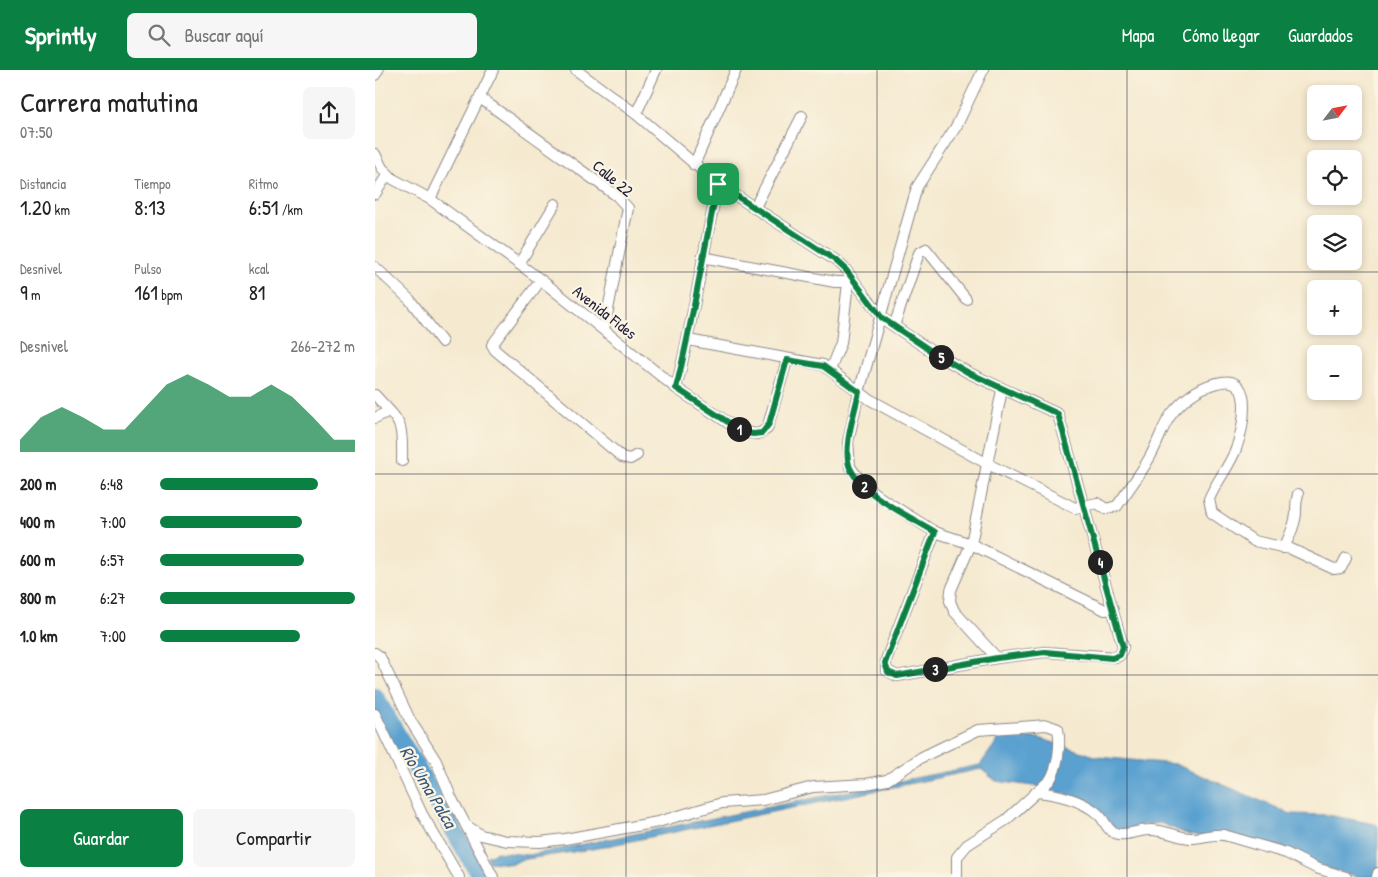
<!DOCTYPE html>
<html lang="es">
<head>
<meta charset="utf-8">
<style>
	:root { --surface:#fff; --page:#f6f6f6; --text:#222; --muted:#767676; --accent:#0b8043 }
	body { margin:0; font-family:"Patrick Hand",sans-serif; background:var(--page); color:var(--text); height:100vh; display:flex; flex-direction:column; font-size:19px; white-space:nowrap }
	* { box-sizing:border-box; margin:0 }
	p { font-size:16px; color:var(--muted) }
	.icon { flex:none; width:28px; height:28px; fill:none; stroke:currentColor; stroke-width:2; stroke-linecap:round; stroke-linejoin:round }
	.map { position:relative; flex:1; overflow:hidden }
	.details { display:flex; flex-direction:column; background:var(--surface); width:375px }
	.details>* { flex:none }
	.needle { width:32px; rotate:58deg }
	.controls { position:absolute; left:932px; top:15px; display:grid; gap:10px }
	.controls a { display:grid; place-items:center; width:55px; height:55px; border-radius:8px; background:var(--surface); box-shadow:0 2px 8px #0003; font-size:25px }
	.pin { position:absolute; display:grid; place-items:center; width:42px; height:42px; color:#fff; margin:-21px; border-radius:10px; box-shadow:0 2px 8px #0006 }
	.km { position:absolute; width:25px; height:25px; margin:-12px; border-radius:50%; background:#222; color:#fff; font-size:14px; line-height:25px; text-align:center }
	.round { display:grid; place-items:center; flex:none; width:52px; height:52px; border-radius:8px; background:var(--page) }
	.summary { display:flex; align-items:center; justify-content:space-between; height:85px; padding:0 20px }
	h1 { font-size:28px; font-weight:600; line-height:38px }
	.stats { display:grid; grid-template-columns:repeat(3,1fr); gap:8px; height:85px; padding:5px 20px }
	.stats div { display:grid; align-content:center }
	.stats b { font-size:21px; font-weight:600 }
	.stats small { font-size:14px; font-weight:400 }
	.stats p { font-size:14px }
	.chart { height:140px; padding:10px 20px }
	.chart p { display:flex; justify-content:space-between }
	.chart svg { width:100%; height:90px; margin-top:5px; fill:var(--accent); opacity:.7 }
	.cta { display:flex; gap:10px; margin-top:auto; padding:10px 20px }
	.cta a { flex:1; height:58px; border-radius:8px; background:var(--accent); color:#fff; font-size:20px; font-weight:600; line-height:58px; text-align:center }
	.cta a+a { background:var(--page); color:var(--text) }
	ul { padding:0 20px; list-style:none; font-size:16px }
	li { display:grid; grid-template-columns:80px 60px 1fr; align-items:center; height:38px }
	li i { height:12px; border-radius:6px; background:var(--accent) }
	header { display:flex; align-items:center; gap:30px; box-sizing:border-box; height:70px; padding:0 25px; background:var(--accent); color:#fff }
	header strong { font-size:24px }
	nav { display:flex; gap:28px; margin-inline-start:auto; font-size:18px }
	.search { width:350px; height:45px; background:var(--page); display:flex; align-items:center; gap:12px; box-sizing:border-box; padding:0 18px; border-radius:8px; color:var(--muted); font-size:19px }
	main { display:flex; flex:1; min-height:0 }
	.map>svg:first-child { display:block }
</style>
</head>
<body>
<header>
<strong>Sprintly</strong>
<div class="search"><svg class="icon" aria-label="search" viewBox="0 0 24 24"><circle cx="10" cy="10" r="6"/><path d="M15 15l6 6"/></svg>Buscar aquí</div>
<nav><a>Mapa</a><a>Cómo llegar</a><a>Guardados</a></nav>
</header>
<main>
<section class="details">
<div class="summary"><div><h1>Carrera matutina</h1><p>07:50</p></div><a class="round"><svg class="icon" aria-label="share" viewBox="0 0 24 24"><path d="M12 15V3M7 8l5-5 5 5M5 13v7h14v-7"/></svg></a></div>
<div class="stats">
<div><p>Distancia</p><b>1.20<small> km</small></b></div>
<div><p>Tiempo</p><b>8:13</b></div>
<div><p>Ritmo</p><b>6:51<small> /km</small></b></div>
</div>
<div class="stats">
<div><p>Desnivel</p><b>9<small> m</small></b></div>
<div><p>Pulso</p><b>161<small> bpm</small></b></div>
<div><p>kcal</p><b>81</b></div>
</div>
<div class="chart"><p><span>Desnivel</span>266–272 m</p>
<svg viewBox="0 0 160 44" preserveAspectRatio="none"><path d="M0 44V38L10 27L20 22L30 27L40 33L50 33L60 22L70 11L80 6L90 11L100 17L110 17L120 11L130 17L140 27L150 38L160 38V44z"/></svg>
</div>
<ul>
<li><b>200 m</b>6:48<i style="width:81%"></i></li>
<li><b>400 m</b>7:00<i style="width:73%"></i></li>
<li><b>600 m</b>6:57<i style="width:74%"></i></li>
<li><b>800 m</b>6:27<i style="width:100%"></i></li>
<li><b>1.0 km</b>7:00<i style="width:72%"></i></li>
</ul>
<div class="cta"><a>Guardar</a><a>Compartir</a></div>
</section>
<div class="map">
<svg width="1003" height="807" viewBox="0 0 1003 807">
	<rect width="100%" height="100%" fill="#fcf5e5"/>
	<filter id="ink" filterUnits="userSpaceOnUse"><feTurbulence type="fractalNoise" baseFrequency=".02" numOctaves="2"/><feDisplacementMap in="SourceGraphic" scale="10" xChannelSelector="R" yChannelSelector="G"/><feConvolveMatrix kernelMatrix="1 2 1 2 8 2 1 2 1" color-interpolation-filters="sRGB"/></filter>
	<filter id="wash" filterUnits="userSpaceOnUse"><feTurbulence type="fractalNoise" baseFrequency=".0096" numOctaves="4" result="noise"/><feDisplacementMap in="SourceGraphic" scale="20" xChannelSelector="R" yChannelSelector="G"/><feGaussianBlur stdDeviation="1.12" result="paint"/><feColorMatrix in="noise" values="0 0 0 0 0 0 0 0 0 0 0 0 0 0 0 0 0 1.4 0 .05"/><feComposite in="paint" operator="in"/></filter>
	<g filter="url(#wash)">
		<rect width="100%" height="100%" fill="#f5ead0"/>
		<polygon fill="#5aa1d0" stroke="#3e6286" points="625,667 664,668 723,687 800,694 916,744 953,745 1000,754 1003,756 1003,807 984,807 951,798 906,777 814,765 785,753 766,755 751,761 738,759 695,725 658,716 621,711 606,699 217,779 145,790 138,794 114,792 112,786 122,782 154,785 605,695"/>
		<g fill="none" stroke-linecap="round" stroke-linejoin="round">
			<polyline stroke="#5aa1d0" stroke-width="3" points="92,782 96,780 102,785"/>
			<polyline stroke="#5aa1d0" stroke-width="18" points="0,627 106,807"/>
		</g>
	</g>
	<g filter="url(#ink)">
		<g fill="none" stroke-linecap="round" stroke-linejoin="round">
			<g stroke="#8c8686" stroke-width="12">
				<g id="street">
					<polyline points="201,0 261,44 343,114 460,190 471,200 507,248 556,281 594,303 683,344 748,577 745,585 742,587 670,582 622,588 579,541 575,531 576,520 596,474 627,320"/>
					<polyline points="608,0 582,55 542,117 484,322 473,372 475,397 489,415 506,428 560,462 596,474 730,540 738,539"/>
					<polyline points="0,5 3,0"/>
					<polyline points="105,28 242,126 253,138 229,260"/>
					<polyline points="261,44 281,0"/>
					<polyline points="0,84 7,98 18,109 55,129 166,210 301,318 367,362 383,364 392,359 412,290"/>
					<polyline points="319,95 361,0"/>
					<polyline points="0,124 13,104"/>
					<polyline points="55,129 118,0"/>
					<polyline points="380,137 427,46"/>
					<polyline points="327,187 460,212 479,212"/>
					<polyline points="144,194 180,134"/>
					<polyline points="0,197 35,230 67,272"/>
					<polyline points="166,210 117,275 120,280 247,387 255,389 262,385"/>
					<polyline points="519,256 544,183 551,179 591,229"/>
					<path d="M313,270L448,295L494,329L611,393L700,438L722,433L731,439L742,436C754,419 767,402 776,385C784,371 788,353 799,341C811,327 828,315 847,312C881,306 867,362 861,379C854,397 841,412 834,429L837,443L879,471L916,479L959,499L966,498L971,488"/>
					<polyline points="455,300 466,273 473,213"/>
					<path d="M301,318C318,251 328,182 343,114"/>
					<path d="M0,325C26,354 28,350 27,391"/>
					<polyline points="0,348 14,341"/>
					<polyline points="560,462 511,590 511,600 522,606 622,588"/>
					<path d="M908,478C914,469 922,450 921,439C921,433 921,431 923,424"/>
					<polyline points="0,583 5,587 35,650 61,691 76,727 118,807"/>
					<polyline points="0,644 47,744 84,807"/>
					<path d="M661,722C682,724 706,730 722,743C730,749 731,760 740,763C751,767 762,760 774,760C788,759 801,767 815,768C826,769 836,763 849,765L911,783L941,798L971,807"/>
					<path d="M92,756L106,765L132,771L165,772L190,769L283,752L347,733L388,730L438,717L491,714L512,710L547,687L603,660L672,655L683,659C686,675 683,697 675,710L631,750L592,775L582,787V807"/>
					<polyline points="1002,807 1003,803"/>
				</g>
			</g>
			<use href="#street" stroke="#fff" stroke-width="10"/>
		</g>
	</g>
	<g fill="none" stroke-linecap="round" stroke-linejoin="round" filter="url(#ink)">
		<g stroke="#fff" stroke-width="10">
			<path id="route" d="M343,114L460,190L471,200L507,248L556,281L594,303L683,344L748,577L745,585L737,588L670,582L622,588L522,606L513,602L510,593L560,462C536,447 487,425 475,398C467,379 480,341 484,322L448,296L412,290L394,354L387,363L378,364L368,362L301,318C318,251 328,182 343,114Z"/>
		</g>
		<use href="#route" stroke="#0b8043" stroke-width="6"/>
	</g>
	<path fill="none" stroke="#22223b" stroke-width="1" stroke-opacity="0.55" d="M251,0V807M502,0V807M752,0V807M0,202H1003M0,404H1003M0,605H1003"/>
	<g text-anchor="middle" stroke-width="4.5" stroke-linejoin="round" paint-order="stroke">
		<g font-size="16" fill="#22223b" stroke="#fcf5e5">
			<text transform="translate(238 108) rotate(40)" y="6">Calle 22</text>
			<text transform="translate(230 242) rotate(38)" y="6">Avenida Fides</text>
		</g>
		<g font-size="18" font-style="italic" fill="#385577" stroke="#fcf5e5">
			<text transform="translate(53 717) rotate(59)" y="6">Río Uma Palca</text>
		</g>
	</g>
</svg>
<div class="controls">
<a><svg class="needle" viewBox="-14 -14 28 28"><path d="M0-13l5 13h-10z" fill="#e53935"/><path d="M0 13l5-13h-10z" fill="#767676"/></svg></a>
<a><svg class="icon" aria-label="locate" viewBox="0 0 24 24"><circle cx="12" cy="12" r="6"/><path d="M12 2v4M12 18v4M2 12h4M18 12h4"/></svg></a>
<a><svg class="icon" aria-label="layers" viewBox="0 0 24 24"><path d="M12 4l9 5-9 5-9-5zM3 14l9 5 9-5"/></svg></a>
<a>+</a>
<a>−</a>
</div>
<div class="pin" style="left:343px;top:114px;background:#1e9e55"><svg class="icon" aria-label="arrive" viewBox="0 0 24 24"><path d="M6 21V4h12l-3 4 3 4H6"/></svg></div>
<b class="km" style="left:364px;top:359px">1</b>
<b class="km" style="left:489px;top:416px">2</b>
<b class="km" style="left:560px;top:599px">3</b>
<b class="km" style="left:725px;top:492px">4</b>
<b class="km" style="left:566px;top:287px">5</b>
</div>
</main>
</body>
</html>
